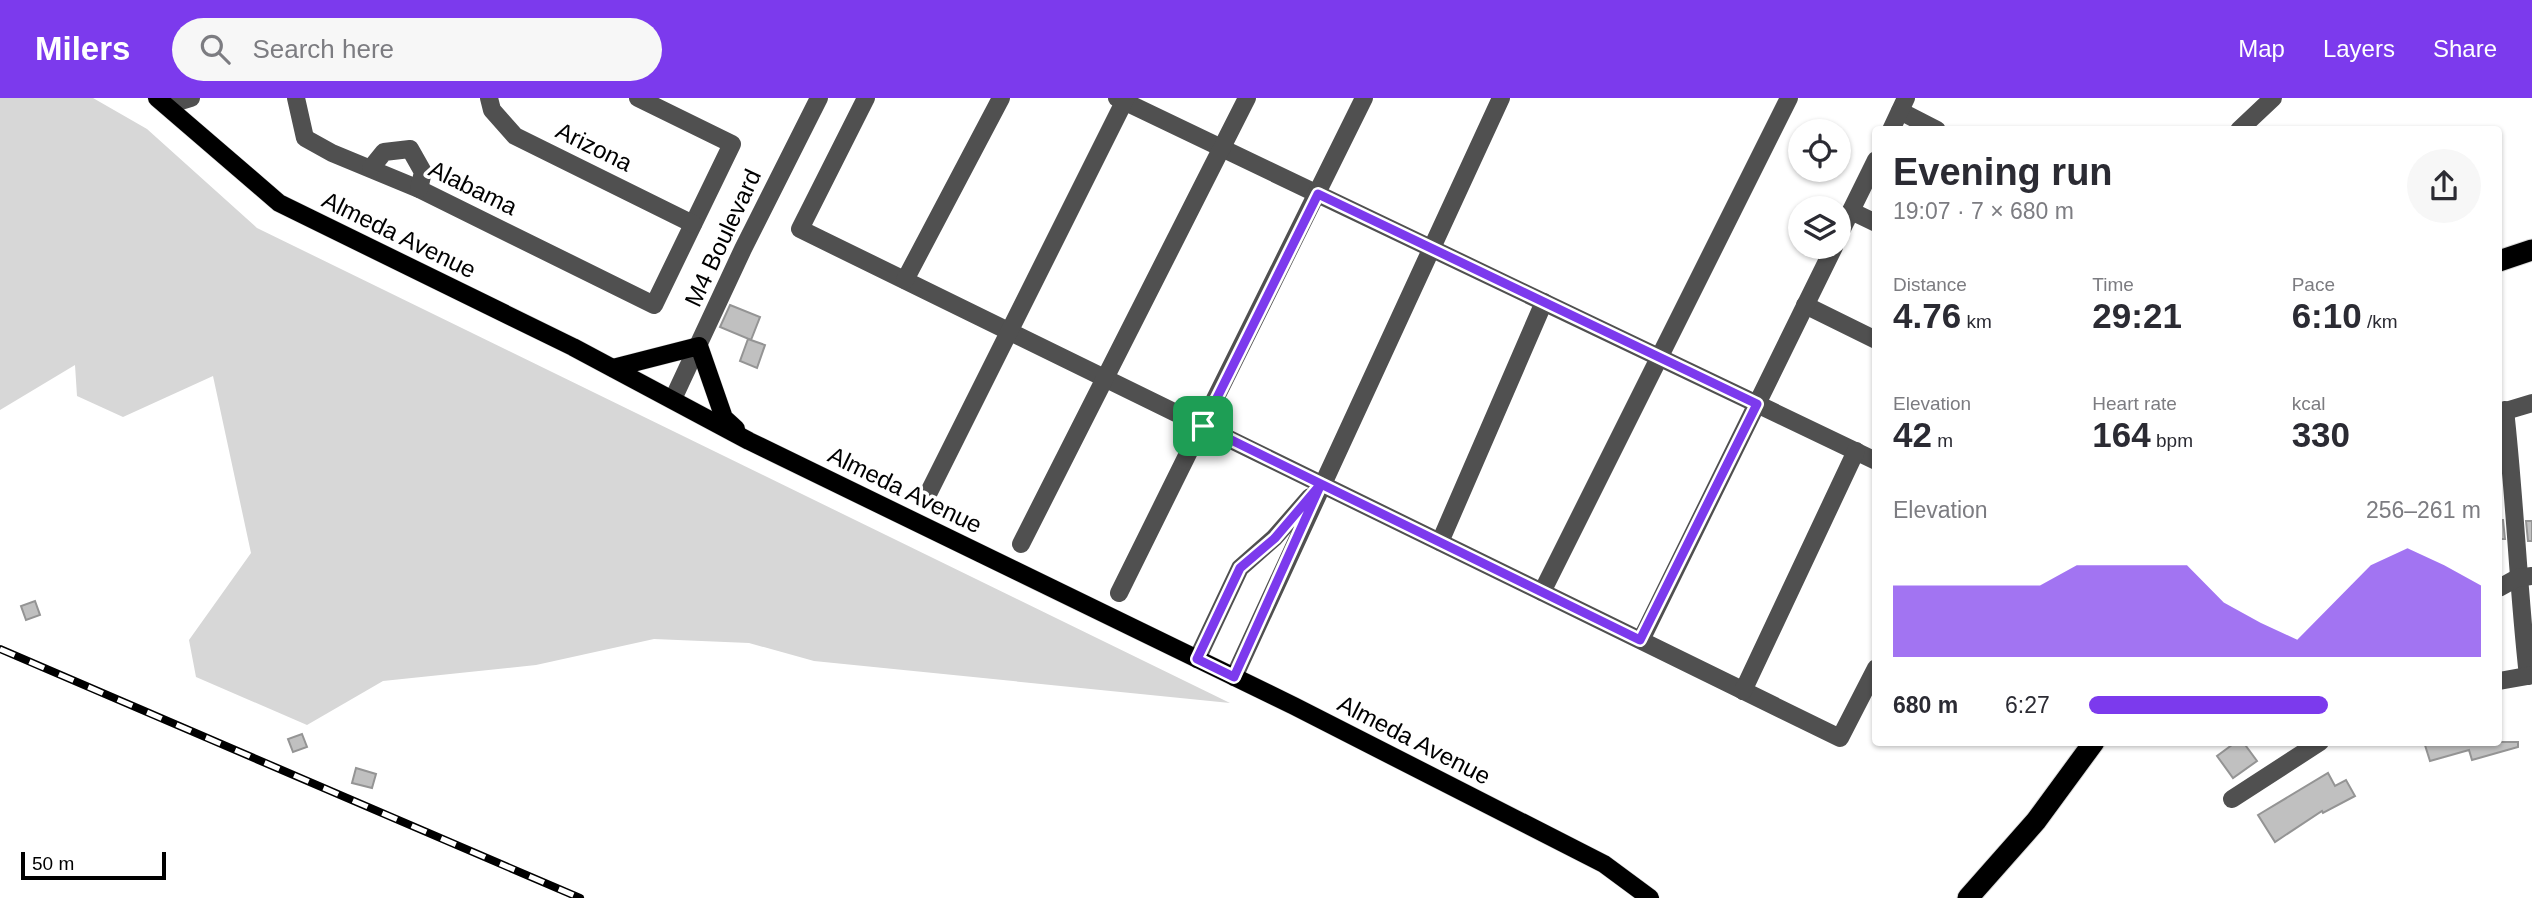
<!DOCTYPE html>
<html lang="en">
<head>
<meta charset="utf-8">
<style>
	:root { --surface:#fff; --page:#f7f7f7; --text:#2b2b33; --muted:#7c7c81; --accent:#7c3aed }
	body { margin:0; font-family:Helvetica,sans-serif; background:var(--page); color:var(--text); height:100vh; display:flex; flex-direction:column; font-size:26px; white-space:nowrap }
	* { box-sizing:border-box; margin:0 }
	p { font-size:23px; color:var(--muted) }
	.icon { flex:none; width:38px; height:38px; fill:none; stroke:currentColor; stroke-width:2; stroke-linecap:round; stroke-linejoin:round }
	.map { position:relative; flex:1; overflow:hidden }
	.drawer { position:absolute; left:1872px; top:28px; width:630px; height:620px; display:flex; flex-direction:column; background:var(--surface); border-radius:7px; box-shadow:0 2px 5px #0004 }
	.drawer>* { flex:none }
	.tools { position:absolute; left:1788px; top:21px; display:grid; gap:14px }
	.tools a { display:grid; place-items:center; width:63px; height:63px; border-radius:50%; background:var(--surface); box-shadow:0 2px 5px #0004; font-size:35px }
	.scale { position:absolute; left:21px; bottom:18px; width:145px; box-sizing:border-box; padding-left:7px; border:4px solid #000; border-top:0; font-size:19px; line-height:24px; white-space:nowrap; color:#000; -webkit-text-stroke:5px #fff; paint-order:stroke }
	.pin { position:absolute; display:grid; place-items:center; width:60px; height:60px; color:#fff; margin:-30px; border-radius:14px; box-shadow:0 4px 10px #0006 }
	.round { display:grid; place-items:center; flex:none; width:74px; height:74px; border-radius:37px; background:var(--page) }
	.headline { display:flex; align-items:center; justify-content:space-between; height:119px; padding:0 21px }
	h1 { font-size:38px; font-weight:600; line-height:52px }
	.stats { display:grid; grid-template-columns:repeat(3,1fr); gap:10px; height:119px; padding:7px 21px }
	.stats div { display:grid; align-content:center }
	.stats b { font-size:35px; font-weight:600 }
	.stats small { font-size:19px; font-weight:400 }
	.stats p { font-size:19px }
	.chart { height:196px; padding:14px 21px }
	.chart p { display:flex; justify-content:space-between }
	.chart svg { width:100%; height:126px; margin-top:7px; fill:var(--accent); opacity:.7 }
	ul { padding:0 21px; list-style:none; font-size:23px }
	li { display:grid; grid-template-columns:112px 84px 1fr; align-items:center; height:52px }
	li i { height:18px; border-radius:9px; background:var(--accent) }
	header { display:flex; align-items:center; gap:42px; box-sizing:border-box; height:98px; padding:0 35px; background:var(--accent); color:#fff }
	header strong { font-size:33px }
	nav { display:flex; gap:38px; margin-inline-start:auto; font-size:24px }
	.search { width:490px; height:63px; background:var(--page); display:flex; align-items:center; gap:18px; box-sizing:border-box; padding:0 24px; border-radius:38px; color:var(--muted); font-size:26px }
	.map>svg:first-child { display:block }
</style>
</head>
<body>
<header>
<strong>Milers</strong>
<div class="search"><svg class="icon" aria-label="search" viewBox="0 0 24 24"><circle cx="10" cy="10" r="6"/><path d="M15 15l6 6"/></svg>Search here</div>
<nav><a>Map</a><a>Layers</a><a>Share</a></nav>
</header>
<div class="map">
<svg width="2532" height="800" viewBox="0 0 2532 800">
	<rect width="100%" height="100%" fill="#fff"/>
	<polygon fill="#d7d7d7" points="0,0 93,0 147,31 257,130 1230,605 814,563 749,545 654,541 536,567 383,583 307,627 196,579 189,542 251,455 213,278 123,319 77,298 75,267 0,312"/>
	<g fill="#c0c0c0" stroke="#949494" stroke-width="2">
		<polygon points="730,207 760,219 751,242 720,229"/>
		<polygon points="748,241 765,247 757,270 740,263"/>
		<polygon points="2499,422 2503,422 2505,441 2499,441"/>
		<polygon points="2526,423 2532,423 2532,443 2528,443"/>
		<polygon points="35,503 40,517 26,522 21,508"/>
		<polygon points="302,636 307,649 293,654 288,641"/>
		<polygon points="2236,644 2243,644 2257,663 2233,680 2217,658"/>
		<polygon points="2424,644 2518,644 2518,649 2472,662 2469,652 2430,663"/>
		<polygon points="356,670 376,676 372,690 352,685"/>
		<polygon points="2328,675 2335,688 2346,682 2355,698 2323,715 2322,713 2275,744 2258,717"/>
	</g>
	<g fill="none" stroke-linecap="round" stroke-linejoin="round">
		<g stroke="#dbdbdb" stroke-width="19">
			<g id="major">
				<polyline points="157,0 279,105 573,249 749,343 1294,608 1604,766 1650,800"/>
				<polyline points="613,270 699,248 724,320 736,331"/>
			</g>
		</g>
		<g stroke="#dbdbdb" stroke-width="23">
			<g id="highway">
				<polyline points="2499,163 2532,152"/>
				<polyline points="1968,800 2036,723 2094,644"/>
			</g>
		</g>
		<g stroke="#505050" stroke-width="18">
			<polyline points="296,0 305,40 332,55 419,91 654,207 732,46 638,0"/>
			<polyline points="489,0 492,12 515,38 693,126"/>
			<polyline points="866,0 800,131 1840,640 1876,570"/>
			<polyline points="1117,0 1876,363"/>
			<polyline points="168,7 191,0"/>
			<polyline points="1900,13 1937,32"/>
			<polyline points="1891,32 1906,0"/>
			<polyline points="2239,32 2273,0"/>
			<polyline points="371,70 384,54 410,51 423,74 419,91"/>
			<polyline points="1851,113 1876,125"/>
			<polyline points="1839,137 1876,62"/>
			<polyline points="905,182 1001,0"/>
			<polyline points="1805,207 1876,242"/>
			<polyline points="673,301 743,151 819,0"/>
			<path d="M2505,312C2515,401 2518,489 2528,578"/>
			<polyline points="2499,315 2532,305"/>
			<polyline points="926,400 1126,0"/>
			<polyline points="1440,444 1544,204"/>
			<polyline points="1021,446 1247,0"/>
			<polyline points="2499,490 2517,480 2532,478"/>
			<polyline points="1542,494 1789,0"/>
			<polyline points="1119,495 1364,0"/>
			<polyline points="1641,542 1834,149"/>
			<polyline points="1197,561 1240,470 1274,440 1310,399"/>
			<polyline points="1234,579 1501,0"/>
			<polyline points="2499,583 2532,577"/>
			<polyline points="1743,593 1856,353"/>
			<polyline points="2232,701 2320,644"/>
		</g>
		<use href="#major" stroke="#000" stroke-width="18"/>
		<use href="#highway" stroke="#000" stroke-width="21"/>
		<g stroke="#000" stroke-width="8">
			<polyline id="rail" points="0,551 580,800"/>
		</g>
		<use href="#rail" stroke="#fff" stroke-width="5" stroke-dasharray="16" stroke-linecap="butt"/>
	</g>
	<g fill="none" stroke-linecap="round" stroke-linejoin="round">
		<g stroke="#fff" stroke-width="14">
			<polyline id="route" points="1203,328 1321,386 1275,440 1240,470 1197,561 1234,579 1321,386 1640,542 1757,306 1318,96 1203,328"/>
		</g>
		<use href="#route" stroke="#7c3aed" stroke-width="9"/>
	</g>
	<g text-anchor="middle" stroke-width="7" stroke-linejoin="round" paint-order="stroke">
		<g font-size="24" fill="#000" stroke="#fff">
			<text transform="translate(594 49) rotate(26)" y="8">Arizona</text>
			<text transform="translate(473 90) rotate(26)" y="8">Alabama</text>
			<text transform="translate(399 137) rotate(26)" y="8">Almeda Avenue</text>
			<text transform="translate(723 140) rotate(-65)" y="8">M4 Boulevard</text>
			<text transform="translate(905 392) rotate(26)" y="8">Almeda Avenue</text>
			<text transform="translate(1414 642) rotate(27)" y="8">Almeda Avenue</text>
		</g>
	</g>
</svg>
<div class="tools">
<a><svg class="icon" aria-label="locate" viewBox="0 0 24 24"><circle cx="12" cy="12" r="6"/><path d="M12 2v4M12 18v4M2 12h4M18 12h4"/></svg></a>
<a><svg class="icon" aria-label="layers" viewBox="0 0 24 24"><path d="M12 4l9 5-9 5-9-5zM3 14l9 5 9-5"/></svg></a>
</div>
<div class="scale">50 m</div>
<div class="pin" style="left:1203px;top:328px;background:#1e9e55"><svg class="icon" aria-label="arrive" viewBox="0 0 24 24"><path d="M6 21V4h12l-3 4 3 4H6"/></svg></div>
<section class="drawer">
<div class="headline"><div><h1>Evening run</h1><p>19:07 · 7 × 680 m</p></div><a class="round"><svg class="icon" aria-label="share" viewBox="0 0 24 24"><path d="M12 15V3M7 8l5-5 5 5M5 13v7h14v-7"/></svg></a></div>
<div class="stats">
<div><p>Distance</p><b>4.76<small> km</small></b></div>
<div><p>Time</p><b>29:21</b></div>
<div><p>Pace</p><b>6:10<small> /km</small></b></div>
</div>
<div class="stats">
<div><p>Elevation</p><b>42<small> m</small></b></div>
<div><p>Heart rate</p><b>164<small> bpm</small></b></div>
<div><p>kcal</p><b>330</b></div>
</div>
<div class="chart"><p><span>Elevation</span>256–261 m</p>
<svg viewBox="0 0 160 44" preserveAspectRatio="none"><path d="M0 44V19L10 19L20 19L30 19L40 19L50 12L60 12L70 12L80 12L90 25L100 32L110 38L120 25L130 12L140 6L150 12L160 19V44z"/></svg>
</div>
<ul>
<li><b>680 m</b>6:27<i style="width:61%"></i></li>
</ul>
</section>
</div>
</body>
</html>
